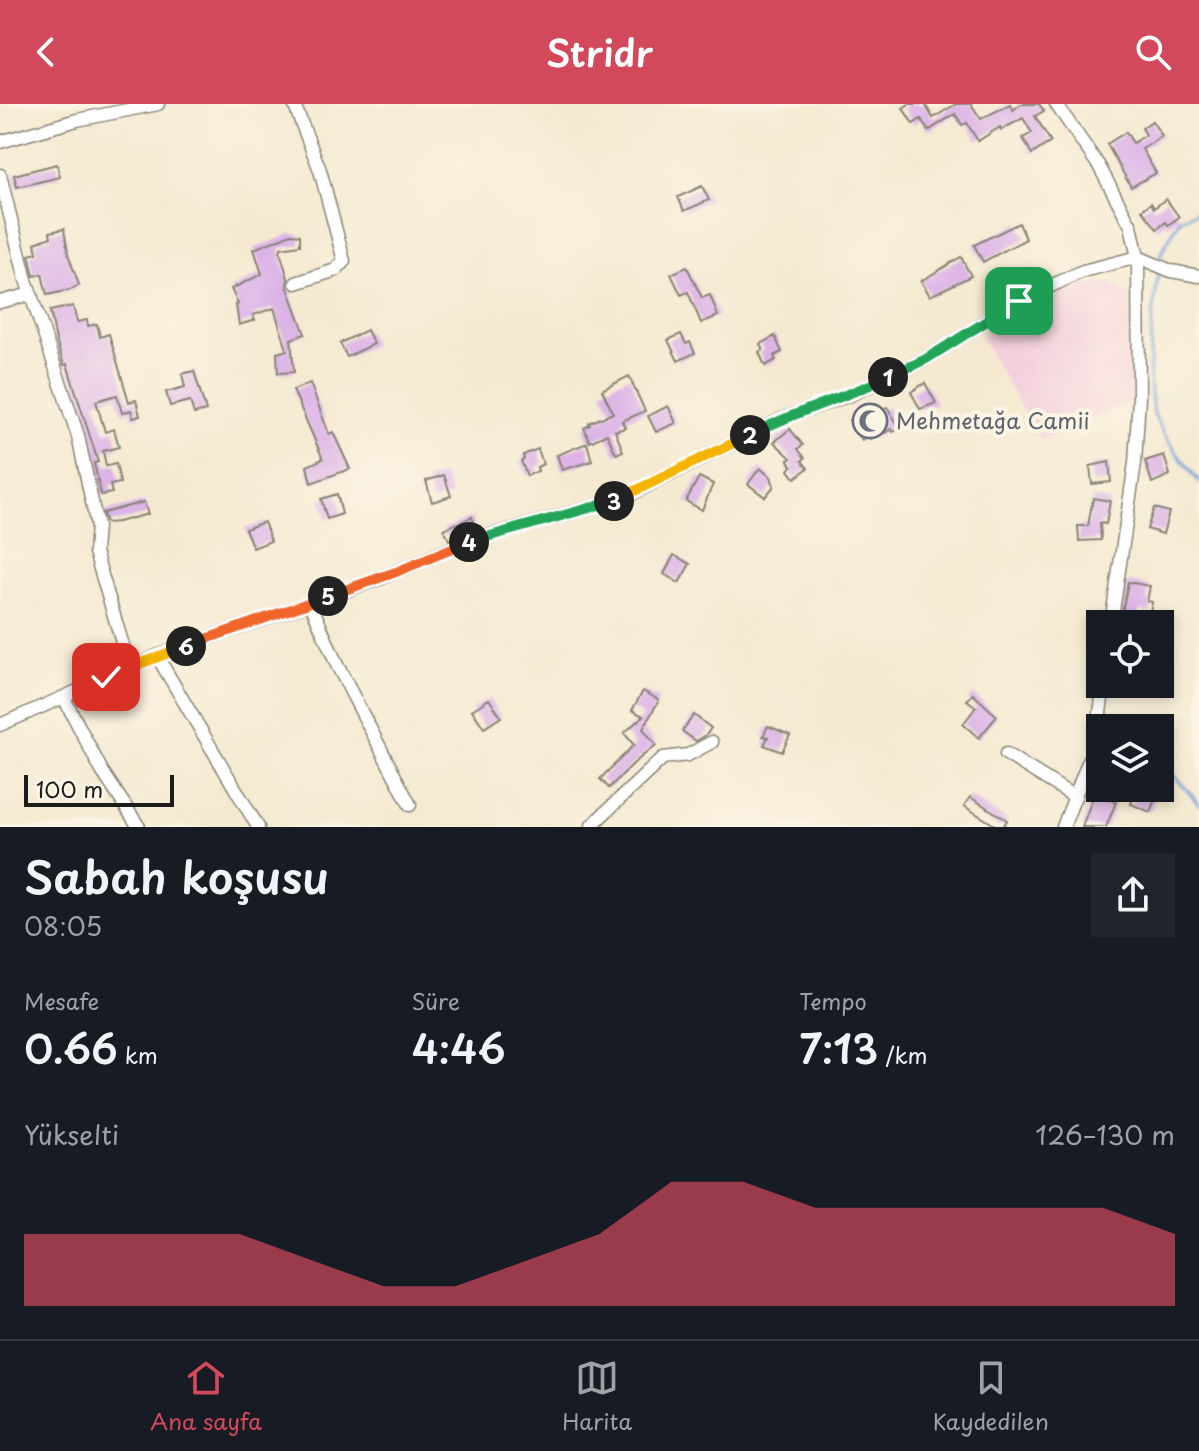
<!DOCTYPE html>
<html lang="tr">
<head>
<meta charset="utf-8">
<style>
	:root { --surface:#171b24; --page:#20242c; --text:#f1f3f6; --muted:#9ea1a6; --line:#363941; --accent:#d1495b }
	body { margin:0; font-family:"Playpen Sans",sans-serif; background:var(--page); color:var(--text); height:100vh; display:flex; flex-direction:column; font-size:30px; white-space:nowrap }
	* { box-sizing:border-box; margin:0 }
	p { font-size:26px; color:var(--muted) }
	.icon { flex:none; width:44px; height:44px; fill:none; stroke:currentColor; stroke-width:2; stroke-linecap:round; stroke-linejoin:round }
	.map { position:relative; height:723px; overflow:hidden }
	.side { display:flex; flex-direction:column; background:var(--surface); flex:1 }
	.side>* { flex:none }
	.controls { position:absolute; left:1086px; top:506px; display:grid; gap:16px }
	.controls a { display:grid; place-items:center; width:88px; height:88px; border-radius:0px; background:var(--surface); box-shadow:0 4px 12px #0003; font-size:40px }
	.scale { position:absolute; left:24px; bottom:20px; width:150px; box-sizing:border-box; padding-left:8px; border:4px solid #1c1c1c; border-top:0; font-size:22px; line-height:28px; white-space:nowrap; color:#1c1c1c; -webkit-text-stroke:6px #fcf5e5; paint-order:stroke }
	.pin { position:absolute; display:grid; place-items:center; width:68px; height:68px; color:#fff; margin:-34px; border-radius:16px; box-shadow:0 4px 12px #0006 }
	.km { position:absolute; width:40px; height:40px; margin:-20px; border-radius:50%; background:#222; color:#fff; font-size:22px; line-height:40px; text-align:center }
	.round { display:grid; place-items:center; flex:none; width:84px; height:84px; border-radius:0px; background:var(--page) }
	.headline { display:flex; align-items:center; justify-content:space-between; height:136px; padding:0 24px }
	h1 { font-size:44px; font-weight:600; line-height:60px }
	.metrics { display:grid; grid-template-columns:repeat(3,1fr); gap:12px; height:136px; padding:8px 24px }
	.metrics div { display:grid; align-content:center }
	.metrics b { font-size:40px; font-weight:600 }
	.metrics small { font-size:22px; font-weight:400 }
	.metrics p { font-size:22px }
	.chart { height:224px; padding:16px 24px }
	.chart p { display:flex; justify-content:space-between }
	.chart svg { width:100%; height:144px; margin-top:8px; fill:var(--accent); opacity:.7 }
	header { display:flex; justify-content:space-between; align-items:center; height:104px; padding:0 24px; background:var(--accent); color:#fff; font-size:36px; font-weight:600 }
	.menu { display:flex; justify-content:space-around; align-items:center; height:112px; border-top:2px solid var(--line); background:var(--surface); font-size:22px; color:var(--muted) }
	.menu a { display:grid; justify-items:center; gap:4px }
	.menu .active { color:var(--accent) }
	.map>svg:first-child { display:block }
</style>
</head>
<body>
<header><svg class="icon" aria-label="back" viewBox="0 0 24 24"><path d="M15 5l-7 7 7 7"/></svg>Stridr<svg class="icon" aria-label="search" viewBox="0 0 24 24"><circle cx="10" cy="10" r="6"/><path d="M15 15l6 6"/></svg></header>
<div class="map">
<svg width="1199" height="723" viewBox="0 0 1199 723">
	<rect width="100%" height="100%" fill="#fcf5e5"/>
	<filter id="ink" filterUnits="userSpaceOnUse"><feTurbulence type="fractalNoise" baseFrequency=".0125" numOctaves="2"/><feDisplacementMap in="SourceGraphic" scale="16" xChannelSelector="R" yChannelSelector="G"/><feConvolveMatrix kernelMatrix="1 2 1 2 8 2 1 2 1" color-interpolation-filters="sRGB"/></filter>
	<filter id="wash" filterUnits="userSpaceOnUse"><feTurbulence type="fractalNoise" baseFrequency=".006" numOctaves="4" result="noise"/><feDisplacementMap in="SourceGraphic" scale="32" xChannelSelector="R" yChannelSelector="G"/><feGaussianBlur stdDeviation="1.8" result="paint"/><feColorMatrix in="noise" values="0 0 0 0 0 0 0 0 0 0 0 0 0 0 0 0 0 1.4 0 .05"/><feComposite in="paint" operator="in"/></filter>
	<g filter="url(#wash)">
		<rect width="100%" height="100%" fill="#f5ead1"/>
		<polygon fill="#f4cfdd" points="1109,179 1119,183 1130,193 1133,297 1049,334 1039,335 980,232 1048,195 1090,181"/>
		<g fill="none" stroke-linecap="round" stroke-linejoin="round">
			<g stroke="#6ea1d9" stroke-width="3">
				<polyline points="1160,157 1161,149 1180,115 1199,107"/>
				<path d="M1159,164C1154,199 1142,288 1157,317C1167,339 1185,359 1199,378"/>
				<polyline points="1153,612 1154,624"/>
				<path d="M1160,649C1168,670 1187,683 1199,701"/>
			</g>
		</g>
		<g id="blocks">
			<g fill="#dcb2e7">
				<polygon points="909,0 925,0 933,14 956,0 971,0 981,15 1010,0 1013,6 1021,0 1039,0 1044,7 1035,12 1051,38 1032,50 1023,34 1032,29 1023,14 1001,26 1000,23 978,37 967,19 962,21 955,10 928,27 921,15 913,20 903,4"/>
				<polygon points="1152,17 1162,32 1142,45 1156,69 1131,83 1107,40 1126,28 1133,39 1146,31 1142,24"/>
				<polygon points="57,60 60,73 17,83 14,71"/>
				<polygon points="702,82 709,96 684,107 678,93"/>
				<polygon points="1166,95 1179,113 1168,121 1166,118 1157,125 1142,106 1151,99 1154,104"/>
				<polygon points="1019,119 1026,135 983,158 974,141"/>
				<polygon points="64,125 68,150 79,181 70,186 47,191 42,170 34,172 29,151 37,149 35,139 51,133 50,128"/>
				<polygon points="291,130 300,131 300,141 281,144 280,148 288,174 287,181 305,230 291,235 294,268 278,269 277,249 287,246 274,204 253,211 255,216 239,221 236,201 238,200 231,185 262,170 254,145"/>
				<polygon points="961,153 971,172 930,192 921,177"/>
				<polygon points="687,163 702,194 710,191 718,212 701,219 688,188 681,191 671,170"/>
				<polygon points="73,202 77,218 87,216 88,222 97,220 100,233 109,230 129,298 136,296 140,312 133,314 131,306 122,309 117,291 96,297 105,328 114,325 119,343 103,347 106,362 116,360 120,379 110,381 112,389 101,391 94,359 98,358 67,260 64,261 56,236 50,207"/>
				<polygon points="367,226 374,240 347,253 340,239"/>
				<polygon points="681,230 686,240 690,238 695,249 678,257 668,236"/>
				<polygon points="775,232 782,248 774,252 776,256 765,262 759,248 763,246 760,240"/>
				<polygon points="194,267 206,307 194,310 190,297 170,302 166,288 185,283 182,270"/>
				<polygon points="629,272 645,307 622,317 625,324 615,327 623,347 616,350 607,330 590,338 584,324 590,321 589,319 613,309 602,286"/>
				<polygon points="310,279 329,330 333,328 350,365 311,379 307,362 323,355 293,286"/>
				<polygon points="925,279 936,299 920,305 911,288"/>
				<polygon points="668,302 676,319 656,328 648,312"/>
				<polygon points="887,303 900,324 893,328 891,325 885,329 884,327 871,335 869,332 862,336 849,316 866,308 869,312"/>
				<polygon points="790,325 803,341 798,345 805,354 802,357 808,364 795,374 789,366 792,362 788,356 791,354 774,338"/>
				<polygon points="587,339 592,357 562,366 557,351"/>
				<polygon points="538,345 543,360 537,363 538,367 527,372 521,357 524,355 523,351"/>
				<polygon points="1164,351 1170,371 1152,379 1145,357"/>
				<polygon points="1109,358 1111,378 1092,380 1090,362"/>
				<polygon points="760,364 771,373 774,382 765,393 748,380"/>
				<polygon points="444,371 451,392 432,398 426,377"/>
				<polygon points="699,373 713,380 702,406 686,397"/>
				<polygon points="337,390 342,410 327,415 321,395"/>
				<polygon points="1093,394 1110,397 1106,420 1100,419 1101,436 1079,437 1078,422 1088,422"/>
				<polygon points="144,398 148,410 118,418 106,419 103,409"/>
				<polygon points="1154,404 1169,408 1163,430 1147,425"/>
				<polygon points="472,413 475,426 449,436 444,425"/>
				<polygon points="264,418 271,437 253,444 245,425"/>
				<polygon points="674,451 690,460 679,479 664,470"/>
				<polygon points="1128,478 1150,482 1147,497 1152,498 1150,508 1140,506 1134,520 1120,518"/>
				<polygon points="643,587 659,596 643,625 656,641 634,659 609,684 600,675 634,641 624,629 643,612 632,606"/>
				<polygon points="973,590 997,612 979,634 963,620 976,603 967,596"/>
				<polygon points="489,595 501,613 484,624 472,606"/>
				<polygon points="694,611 711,624 706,631 696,637 682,627"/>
				<polygon points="768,622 790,631 782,648 764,641 768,633 763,632"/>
				<polygon points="1137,684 1157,690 1150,708 1131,700"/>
				<polygon points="1094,690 1116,698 1106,723 1082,723"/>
				<polygon points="970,693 1007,716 1003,723 998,723 964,702"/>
			</g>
		</g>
	</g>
	<g filter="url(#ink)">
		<use href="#blocks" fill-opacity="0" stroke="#888376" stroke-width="2"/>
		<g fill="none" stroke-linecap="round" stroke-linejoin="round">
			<g stroke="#888376" stroke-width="15">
				<g id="minor">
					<polyline points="294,0 320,66 344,157 336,166 296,179"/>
					<polyline points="1056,0 1099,62 1131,122 1138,153 1139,293 1135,359 1111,520"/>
					<polyline points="0,38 77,16 158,0"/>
					<polyline points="0,71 26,176 78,332 97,422 95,448 130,565"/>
					<polyline points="0,198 31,190"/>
					<polyline points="310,498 337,561 410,701"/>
					<polyline points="157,552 258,723"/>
					<polyline points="64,594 102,667 139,723"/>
					<polyline points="0,621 157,552 379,475 470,437 621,395 782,315 850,291 926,255 1019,197 1083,167 1138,153 1171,167 1199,172"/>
					<polyline points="1006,650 1075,693"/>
					<polyline points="592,721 663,654 688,651 712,638"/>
					<polyline points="1063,723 1096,638 1104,580"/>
				</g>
			</g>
			<use href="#minor" stroke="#fff" stroke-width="12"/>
		</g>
	</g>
	<g fill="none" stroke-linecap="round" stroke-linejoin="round" filter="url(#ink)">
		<g stroke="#fff" stroke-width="16">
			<polyline id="split-1" points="888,273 926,255 1019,197"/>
		</g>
		<g stroke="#fff" stroke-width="16">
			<path id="split-2" d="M750,331C794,308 843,294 888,273"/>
		</g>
		<g stroke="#fff" stroke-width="16">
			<polyline id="split-3" points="614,397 750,331"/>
		</g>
		<g stroke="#fff" stroke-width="16">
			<polyline id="split-4" points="469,438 614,397"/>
		</g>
		<g stroke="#fff" stroke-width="16">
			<polyline id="split-5" points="328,492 396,468 469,438"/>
		</g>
		<g stroke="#fff" stroke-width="16">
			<polyline id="split-6" points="186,542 328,492"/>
		</g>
		<g stroke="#fff" stroke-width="16">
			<polyline id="split-7" points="106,573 186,542"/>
		</g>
		<use href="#split-1" stroke="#22a559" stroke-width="10"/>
		<use href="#split-2" stroke="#22a559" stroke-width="10"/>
		<use href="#split-3" stroke="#f5b400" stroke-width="10"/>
		<use href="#split-4" stroke="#22a559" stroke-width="10"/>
		<use href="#split-5" stroke="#f0652b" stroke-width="10"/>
		<use href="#split-6" stroke="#f0652b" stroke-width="10"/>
		<use href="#split-7" stroke="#f5b400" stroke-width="10"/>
	</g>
	<defs>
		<g id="mosque-ring" transform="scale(1.8)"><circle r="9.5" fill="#fcf5e5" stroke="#6b7280" stroke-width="1.5"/><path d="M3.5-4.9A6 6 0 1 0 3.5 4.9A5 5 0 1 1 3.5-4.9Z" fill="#6b7280"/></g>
	</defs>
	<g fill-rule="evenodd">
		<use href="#mosque-ring" x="870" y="317"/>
	</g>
	<g text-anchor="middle" stroke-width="8" stroke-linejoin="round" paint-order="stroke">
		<g font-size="22" fill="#5b616d" stroke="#fcf5e5" text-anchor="start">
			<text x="896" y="325">Mehmetağa Camii</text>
		</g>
	</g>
</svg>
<div class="controls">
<a><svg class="icon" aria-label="locate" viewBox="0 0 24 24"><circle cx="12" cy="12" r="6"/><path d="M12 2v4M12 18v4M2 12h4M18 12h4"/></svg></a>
<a><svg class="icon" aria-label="layers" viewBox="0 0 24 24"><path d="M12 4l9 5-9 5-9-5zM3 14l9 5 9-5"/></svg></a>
</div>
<div class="scale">100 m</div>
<div class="pin" style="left:1019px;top:197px;background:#1e9e55"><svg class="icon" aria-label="arrive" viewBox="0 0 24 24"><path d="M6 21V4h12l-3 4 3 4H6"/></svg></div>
<div class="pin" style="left:106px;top:573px;background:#d93025"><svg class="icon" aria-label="check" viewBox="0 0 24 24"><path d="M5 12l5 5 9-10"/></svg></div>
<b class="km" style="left:888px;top:273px">1</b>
<b class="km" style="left:750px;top:331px">2</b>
<b class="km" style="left:614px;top:397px">3</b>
<b class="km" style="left:469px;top:438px">4</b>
<b class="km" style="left:328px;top:492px">5</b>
<b class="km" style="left:186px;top:542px">6</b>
</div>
<section class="side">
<div class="headline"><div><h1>Sabah koşusu</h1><p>08:05</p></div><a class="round"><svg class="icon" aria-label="share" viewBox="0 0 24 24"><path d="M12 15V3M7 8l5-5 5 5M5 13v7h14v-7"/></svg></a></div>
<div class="metrics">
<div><p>Mesafe</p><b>0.66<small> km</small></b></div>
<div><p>Süre</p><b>4:46</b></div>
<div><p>Tempo</p><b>7:13<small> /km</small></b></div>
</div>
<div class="chart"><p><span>Yükselti</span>126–130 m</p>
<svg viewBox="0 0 160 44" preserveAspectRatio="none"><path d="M0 44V22L10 22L20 22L30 22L40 30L50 38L60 38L70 30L80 22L90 6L100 6L110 14L120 14L130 14L140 14L150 14L160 22V44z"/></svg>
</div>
</section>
<nav class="menu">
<a class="active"><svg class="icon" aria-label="home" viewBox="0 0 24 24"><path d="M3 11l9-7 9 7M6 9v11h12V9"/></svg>Ana sayfa</a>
<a><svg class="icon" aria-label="map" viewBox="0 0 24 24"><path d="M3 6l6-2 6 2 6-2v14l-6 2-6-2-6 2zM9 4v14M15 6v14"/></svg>Harita</a>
<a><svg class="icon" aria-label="saved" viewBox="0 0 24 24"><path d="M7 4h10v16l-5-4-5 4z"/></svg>Kaydedilen</a>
</nav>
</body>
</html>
